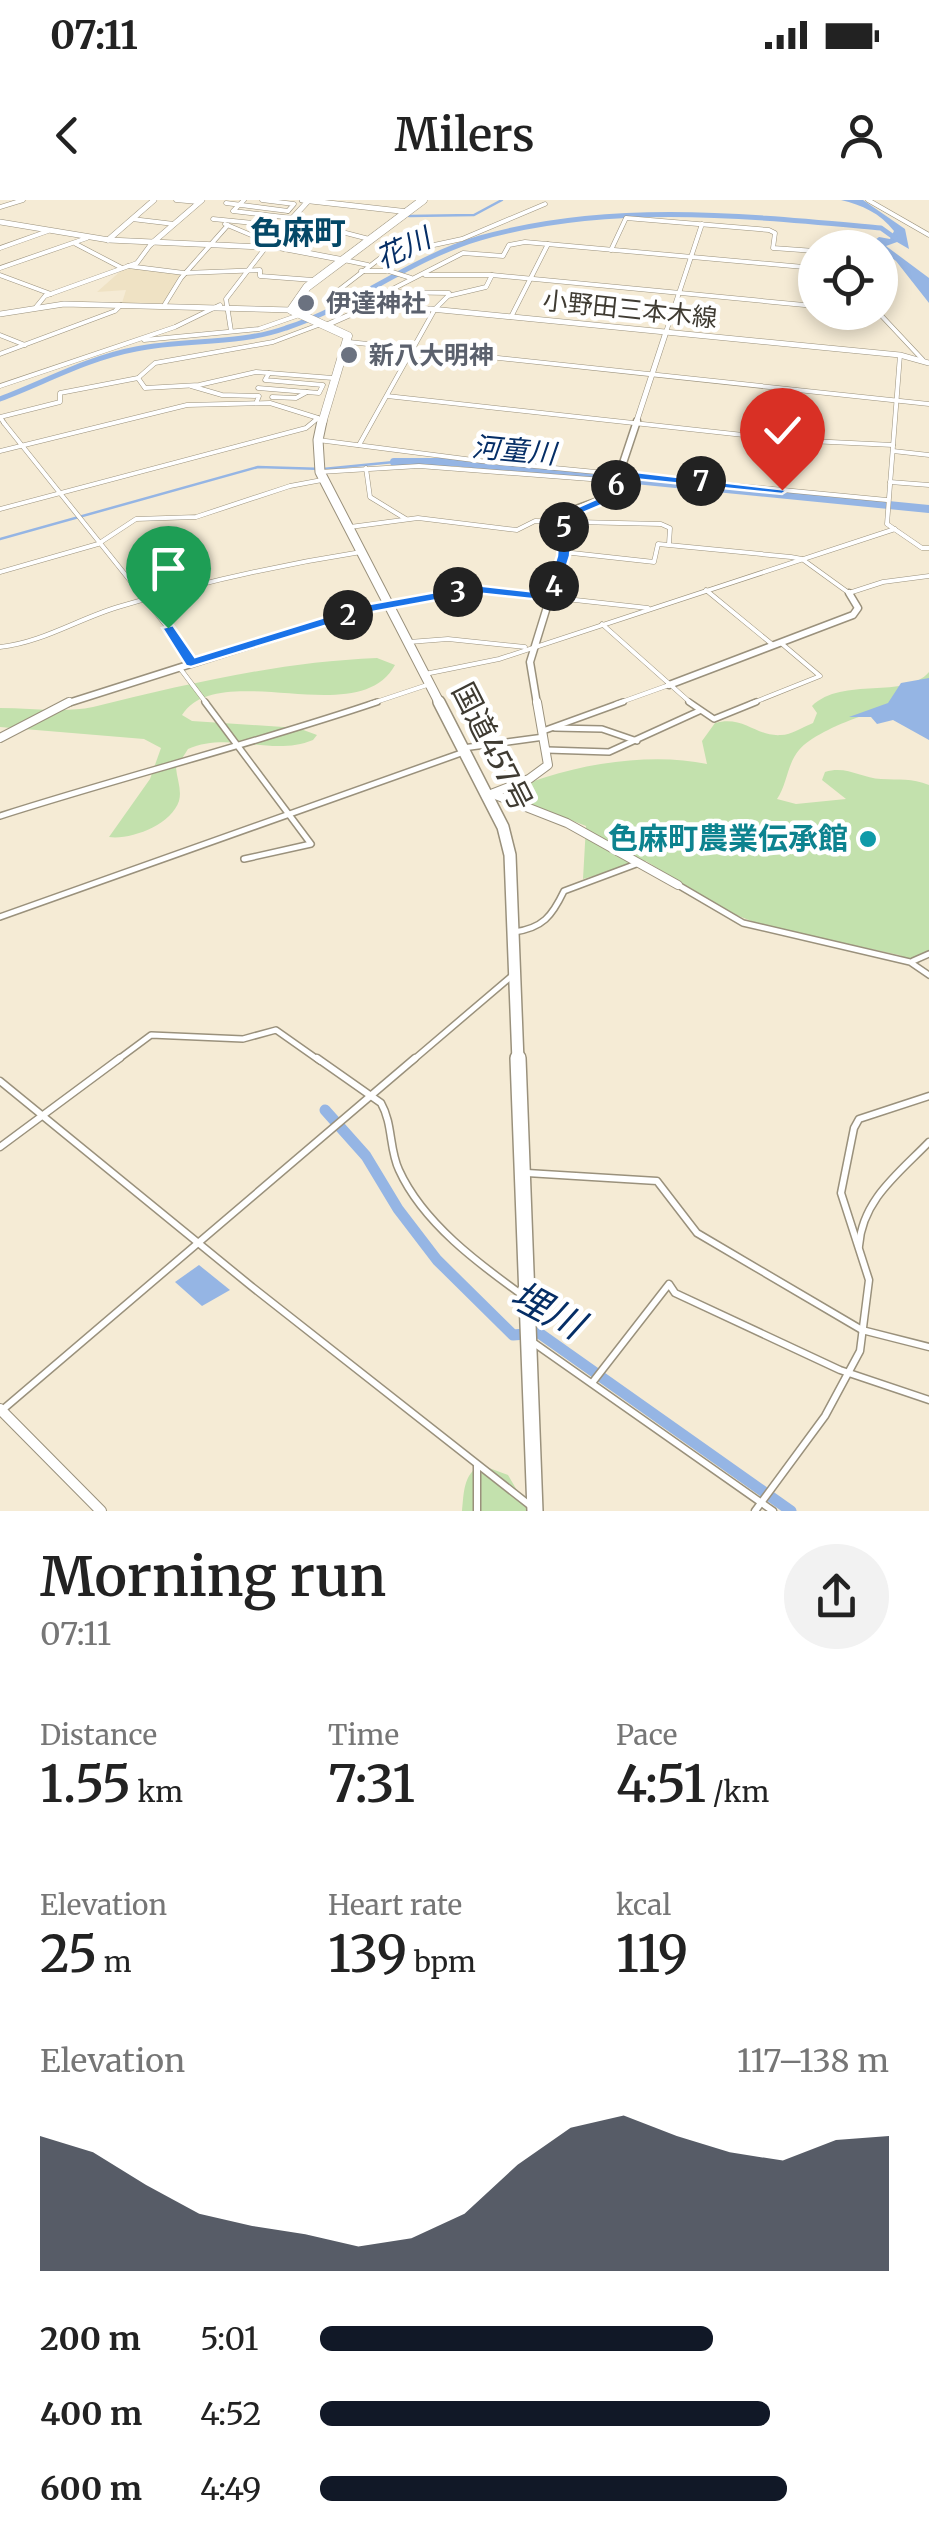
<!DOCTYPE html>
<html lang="en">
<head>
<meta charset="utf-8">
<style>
	:root { --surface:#fff; --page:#f2f2f2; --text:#222; --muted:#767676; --accent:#111827 }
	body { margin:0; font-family:Merriweather,"Noto Sans JP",serif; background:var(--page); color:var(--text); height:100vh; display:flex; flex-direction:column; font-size:38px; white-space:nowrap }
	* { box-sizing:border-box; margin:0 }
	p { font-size:32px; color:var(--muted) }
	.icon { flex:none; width:55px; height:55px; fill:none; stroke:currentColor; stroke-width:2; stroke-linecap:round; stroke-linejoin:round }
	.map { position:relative; height:1311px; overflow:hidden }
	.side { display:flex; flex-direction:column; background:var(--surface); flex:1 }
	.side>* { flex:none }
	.tools { position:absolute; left:798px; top:30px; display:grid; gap:20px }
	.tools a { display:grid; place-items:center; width:100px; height:100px; border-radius:50%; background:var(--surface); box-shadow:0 5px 15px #0003; font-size:50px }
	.pin { position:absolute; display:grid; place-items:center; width:85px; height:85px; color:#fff; margin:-102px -42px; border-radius:50% 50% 50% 0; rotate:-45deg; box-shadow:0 0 10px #0007 }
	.pin .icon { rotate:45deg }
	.km { position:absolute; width:50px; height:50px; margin:-25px; border-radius:50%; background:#222; color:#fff; font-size:28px; line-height:50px; text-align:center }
	.round { display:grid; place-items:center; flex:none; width:105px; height:105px; border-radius:52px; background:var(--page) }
	.head { display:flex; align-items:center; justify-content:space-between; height:170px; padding:0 40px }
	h1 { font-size:55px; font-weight:600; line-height:75px }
	.metrics { display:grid; grid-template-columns:repeat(3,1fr); gap:15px; height:170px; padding:10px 40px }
	.metrics div { display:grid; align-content:center }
	.metrics b { font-size:50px; font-weight:600 }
	.metrics small { font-size:28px; font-weight:400 }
	.metrics p { font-size:28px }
	.chart { height:280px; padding:20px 40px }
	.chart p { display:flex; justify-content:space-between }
	.chart svg { width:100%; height:180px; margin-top:10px; fill:var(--accent); opacity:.7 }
	ul { padding:0 40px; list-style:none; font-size:32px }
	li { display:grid; grid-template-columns:160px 120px 1fr; align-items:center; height:75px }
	li i { height:25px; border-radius:12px; background:var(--accent) }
	.status { display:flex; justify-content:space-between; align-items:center; height:70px; padding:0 50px; background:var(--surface); direction:ltr }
	.status svg { height:28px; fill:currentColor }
	header { display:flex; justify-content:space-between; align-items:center; height:130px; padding:0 40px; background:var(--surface); font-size:45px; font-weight:600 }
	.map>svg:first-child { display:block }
</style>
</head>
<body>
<div class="status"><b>07:11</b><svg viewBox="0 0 49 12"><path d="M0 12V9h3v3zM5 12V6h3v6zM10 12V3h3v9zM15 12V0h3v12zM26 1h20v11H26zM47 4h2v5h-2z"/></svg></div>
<header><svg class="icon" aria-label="back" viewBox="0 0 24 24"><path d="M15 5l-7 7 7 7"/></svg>Milers<svg class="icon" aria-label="person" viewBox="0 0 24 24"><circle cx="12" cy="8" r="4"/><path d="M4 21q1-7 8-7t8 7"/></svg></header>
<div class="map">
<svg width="929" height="1311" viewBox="0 0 929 1311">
	<rect width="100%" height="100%" fill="#f5ebd5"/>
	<polygon fill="#efe2c4" points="124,68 182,72 164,103 122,103 126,90 97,92"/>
	<g fill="#c3e1ad">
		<path d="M377,458L395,465C359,532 219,457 182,515L192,521L298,528L317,535L313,540C272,557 229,531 188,549L176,568C177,579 182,590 179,601C171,625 131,640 109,637L150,579L161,548L144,539L0,527V508C30,508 65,513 93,507C187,484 279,462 377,458Z"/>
		<path d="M929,472V497C897,503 821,525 799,550C787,564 787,585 777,599L796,604L846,599L822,580L825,572C846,565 861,578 881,579C900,580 911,578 929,585V754L918,763L899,755L764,726L726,711L646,661L583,679L586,626L503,594C560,566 646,551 707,564L702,541L715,523C744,515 756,537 781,535C791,535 803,527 813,523L817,513L812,506C843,476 905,500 929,472Z"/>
		<path d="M481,1265L508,1275L529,1311H462C464,1293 463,1274 481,1265Z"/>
	</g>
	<g fill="#95b5e4">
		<path d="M841,0H863L905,29L909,49L897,42L886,46L929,78V103L896,61L871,43L879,37L890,39L894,31C880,13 862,5 841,0Z"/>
		<polygon points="929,478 929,540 893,520 877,524 871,517 849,517 888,503 901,483"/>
		<polygon points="199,1065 230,1090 202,1106 175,1082"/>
	</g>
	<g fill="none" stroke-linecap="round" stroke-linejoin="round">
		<g stroke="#95b5e4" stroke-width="2.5">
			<polyline points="409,16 474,15 502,0"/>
			<polyline points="0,339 258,267 323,269 394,262"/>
		</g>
		<path stroke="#95b5e4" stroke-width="5" d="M0,199C45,182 88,158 136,149C186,139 238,145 286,128C354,106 411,58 480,38C611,1 748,16 881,28L895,38"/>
		<polyline stroke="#95b5e4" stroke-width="8" points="394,262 453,262 929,309"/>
		<polyline stroke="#95b5e4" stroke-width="11" points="325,910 366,956 398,1009 437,1060 513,1135 539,1133 791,1311"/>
		<g stroke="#9a917c" stroke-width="5">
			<g id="minor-far2">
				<polyline points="176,0 198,2"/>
				<polyline points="244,0 233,11 292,18"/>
				<polyline points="262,0 294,4 288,11"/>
				<polyline points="868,0 929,35"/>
				<polyline points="226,3 288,11"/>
				<polyline points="0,7 23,0"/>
				<polyline points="132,19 174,24"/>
				<polyline points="213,19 342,32 369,39"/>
				<polyline points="225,24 270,43"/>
				<polyline points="76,44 122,68"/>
				<polyline points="0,48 48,31"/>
				<polyline points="611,50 626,18 769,30 775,33 773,48 815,51"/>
				<polyline points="344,60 368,65"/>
				<polyline points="128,66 184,73 260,70 260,76 313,80"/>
				<polyline points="0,68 87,38"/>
				<polyline points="361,71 389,71 411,78"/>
				<polyline points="0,75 51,94"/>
				<polyline points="425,75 492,75"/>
				<polyline points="391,92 449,93"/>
				<polyline points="326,100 383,56 462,39 545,4"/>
				<polyline points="165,104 181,78 228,25"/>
				<polyline points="36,107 45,96 137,63 151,44"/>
				<polyline points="360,110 373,99 463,53 503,56 509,45 525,42 815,68"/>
				<polyline points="878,112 923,160"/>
				<polyline points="511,117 548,44"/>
				<polyline points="231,131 226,99 266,47"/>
				<polyline points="666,132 702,24"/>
				<polyline points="0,135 25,145"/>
				<polyline points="144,140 259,129 299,115"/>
				<polyline points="349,142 929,204"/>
				<polyline points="0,154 115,111 121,105"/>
				<polyline points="900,155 887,324 922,348 929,348"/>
				<polyline points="138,178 145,188 199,185 256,172 333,178"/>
				<polyline points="0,186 175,127 220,105"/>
				<polyline points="191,186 222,195 259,196 257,201"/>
				<polyline points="258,188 319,193 323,185 265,180 269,173"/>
				<polyline points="387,196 789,240 893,245"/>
				<polyline points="272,197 296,198 307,192"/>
				<polyline points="4,223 0,217 60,202 60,193 138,178 155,163 273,142 321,124"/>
				<polyline points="4,223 168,428 191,463"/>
				<polyline points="318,240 481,261 887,300"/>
				<polyline points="359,245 435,109 448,96 486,87 492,75 815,106"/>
				<polyline points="0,251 187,205 270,203 318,218"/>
				<polyline points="893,251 929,255"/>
				<polyline points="366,268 370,297 406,319"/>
				<polyline points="320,272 419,266 616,281"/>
				<polyline points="890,282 929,285"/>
				<polyline points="0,309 306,228 318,218"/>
				<polyline points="350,327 418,318 517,330 535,321 661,324 670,328 669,344"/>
				<polyline points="563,352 654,362 658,344 791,357 802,359 849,393 883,382 929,376"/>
				<polyline points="0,372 98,344 136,319 196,317 290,286 322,280"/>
				<polyline points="706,390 773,445"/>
				<polyline points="391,405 475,389 648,408"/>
				<polyline points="602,424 692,504"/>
				<polyline points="409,442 448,439 525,447"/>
				<path d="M0,447C41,443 78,419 118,407C198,383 278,365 361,352"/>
				<polyline points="179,467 207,504"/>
				<polyline points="425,474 499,459 895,329"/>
				<polyline points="370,504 430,484"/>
				<polyline points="616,504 669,485"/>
				<polyline points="750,504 820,476 781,443"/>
			</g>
		</g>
		<g stroke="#9a917c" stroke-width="8">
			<g id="minor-far1">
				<polyline points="205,502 311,644 244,659"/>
				<polyline points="689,502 714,519 756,502"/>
				<polyline points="555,528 602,529 637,541"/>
				<polyline points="543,531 623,502"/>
				<polyline points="463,548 544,537"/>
				<polyline points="547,550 609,552 699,511"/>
				<path d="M0,616C125,576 253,544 377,502"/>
				<polyline points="678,685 743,723 910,762 929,775"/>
				<polyline points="0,717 464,552"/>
				<path d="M514,732C543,728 552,716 564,691L639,663"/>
				<polyline points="913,761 929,754"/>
				<polyline points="116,861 151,835 243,839 276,830 320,861"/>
				<polyline points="412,861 514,774"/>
			</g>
		</g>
		<g stroke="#9a917c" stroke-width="9">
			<g id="minor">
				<path d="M317,858L381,903C393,924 389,949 399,970C423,1023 479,1064 525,1097"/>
				<polyline points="0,881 251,1086 532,1307"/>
				<polyline points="0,947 120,858"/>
				<polyline points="527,973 657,981 697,1033 862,1130 929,1147"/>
				<path d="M859,1046C862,1000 899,973 929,942"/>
				<polyline points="534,1143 773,1311"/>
				<polyline points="592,1183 669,1084 675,1093 840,1170 929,1200"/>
				<polyline points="1,1211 415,858"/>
				<polyline points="477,1265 477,1311"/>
				<polyline points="755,1311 825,1216 860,1151 869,1080 841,993 854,928 859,919 929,896"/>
			</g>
		</g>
		<g stroke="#9a917c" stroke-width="6">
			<g id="tertiary-far3">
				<polyline points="302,0 409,12"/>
				<polyline points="108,40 154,0"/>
				<polyline points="151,44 202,0"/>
				<polyline points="266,47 309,0"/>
				<polyline points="0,114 64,104 291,110"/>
				<polyline points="636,223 666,132"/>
			</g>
		</g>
		<g stroke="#9a917c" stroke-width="9">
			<g id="tertiary-far2">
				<polyline points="669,485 853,415 858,408 849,393"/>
				<polyline points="65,504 364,409 390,405"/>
				<polyline points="537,504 530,462 563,355 565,320 576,309 612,296 637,221"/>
			</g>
		</g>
		<g stroke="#9a917c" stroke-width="10">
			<g id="tertiary-far1">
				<polyline points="0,538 69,502"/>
				<polyline points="493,594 567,623 678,685"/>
				<polyline points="486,596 529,579 548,565 537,502"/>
			</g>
		</g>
		<g stroke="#9a917c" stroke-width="12">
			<polyline id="tertiary" points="0,1209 101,1311"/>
		</g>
		<g stroke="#9a917c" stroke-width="6">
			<g id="secondary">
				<polyline points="0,22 109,40 281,48 344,60"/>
				<polyline points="329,124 363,109 431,109 900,155 929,163"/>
			</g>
		</g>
		<g stroke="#9a917c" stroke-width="9">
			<polyline id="trunk-far3" points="322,223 348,136 291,110 307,87 423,0"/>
		</g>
		<g stroke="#9a917c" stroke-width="11">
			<polyline id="trunk-far2" points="322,221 318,240 320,272 440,504"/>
		</g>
		<g stroke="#9a917c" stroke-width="14">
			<polyline id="trunk-far1" points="439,502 503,627 510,655 518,861"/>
		</g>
		<g stroke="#9a917c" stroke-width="18">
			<polyline id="trunk" points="518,858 535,1311"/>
		</g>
		<use href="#minor-far2" stroke="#fff" stroke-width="4"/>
		<use href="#minor-far1" stroke="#fff" stroke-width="5"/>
		<use href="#minor" stroke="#fff" stroke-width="6"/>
		<use href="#tertiary-far3" stroke="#fff" stroke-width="5"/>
		<use href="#tertiary-far2" stroke="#fff" stroke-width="6"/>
		<use href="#tertiary-far1" stroke="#fff" stroke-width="8"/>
		<use href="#tertiary" stroke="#fff" stroke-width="10"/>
		<use href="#secondary" stroke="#fff" stroke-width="5"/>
		<use href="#trunk-far3" stroke="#fff" stroke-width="8"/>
		<use href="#trunk-far2" stroke="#fff" stroke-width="9"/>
		<use href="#trunk-far1" stroke="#fff" stroke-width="11"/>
		<use href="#trunk" stroke="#fff" stroke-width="15"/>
	</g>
	<polygon fill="#1a73e8" stroke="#fff" stroke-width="2.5" points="619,270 788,290 782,294 624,278 614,300 573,317 570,356 557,397 550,401 475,393 367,413 191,467 186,466 162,428 173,425 195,457 364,405 475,385 545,393 557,356 560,315 605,295 613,274"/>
	<g fill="#6b7280" stroke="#fff" stroke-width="4">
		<circle cx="306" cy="103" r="10"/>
		<circle cx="349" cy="155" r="10"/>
	</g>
	<circle fill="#0f9aa8" stroke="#fff" stroke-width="4" cx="868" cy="639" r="10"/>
	<g text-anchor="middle" stroke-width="9" stroke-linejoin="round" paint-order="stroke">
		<g font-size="25" font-weight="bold" fill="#5b616d" stroke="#fff" text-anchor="start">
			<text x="326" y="112">伊達神社</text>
			<text x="369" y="164">新八大明神</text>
		</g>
		<g font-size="25" fill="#3f3b32" stroke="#fff">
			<text transform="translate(630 109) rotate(6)" y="9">小野田三本木線</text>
		</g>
		<g font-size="28" font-style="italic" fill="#052e66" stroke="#fff">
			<text transform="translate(403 48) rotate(-25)" y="10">花川</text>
			<text transform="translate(514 250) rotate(5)" y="10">河童川</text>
		</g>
		<g font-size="30" fill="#3f3b32" stroke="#fff">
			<text transform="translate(492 547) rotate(63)" y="10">国道457号</text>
		</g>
		<g font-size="30" font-weight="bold" fill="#0d838f" stroke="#fff" text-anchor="end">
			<text x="848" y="649">色麻町農業伝承館</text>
		</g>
		<g font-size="32" font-weight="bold" fill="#044867" stroke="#fff">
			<text x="298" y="44">色麻町</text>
		</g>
		<g font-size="38" font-style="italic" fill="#052e66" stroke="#fff">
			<text transform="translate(547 1110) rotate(28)" y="13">埋川</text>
		</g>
	</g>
</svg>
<div class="tools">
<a><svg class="icon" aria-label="locate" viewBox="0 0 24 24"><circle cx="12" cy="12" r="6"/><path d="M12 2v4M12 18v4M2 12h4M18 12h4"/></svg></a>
</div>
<div class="pin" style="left:168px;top:428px;background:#1e9e55"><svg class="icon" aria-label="arrive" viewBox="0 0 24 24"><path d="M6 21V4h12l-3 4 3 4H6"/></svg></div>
<div class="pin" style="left:782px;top:290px;background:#d93025"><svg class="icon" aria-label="check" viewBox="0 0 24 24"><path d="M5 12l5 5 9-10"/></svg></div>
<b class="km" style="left:348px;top:415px">2</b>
<b class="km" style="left:458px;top:392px">3</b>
<b class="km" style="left:554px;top:386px">4</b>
<b class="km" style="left:564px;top:327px">5</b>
<b class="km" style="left:616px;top:285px">6</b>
<b class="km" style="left:701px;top:281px">7</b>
</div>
<section class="side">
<div class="head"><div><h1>Morning run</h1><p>07:11</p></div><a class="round"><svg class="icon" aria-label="share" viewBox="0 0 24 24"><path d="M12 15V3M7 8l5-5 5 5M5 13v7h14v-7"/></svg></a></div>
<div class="metrics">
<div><p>Distance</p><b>1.55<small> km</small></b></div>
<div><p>Time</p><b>7:31</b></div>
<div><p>Pace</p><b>4:51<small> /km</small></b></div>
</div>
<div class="metrics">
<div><p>Elevation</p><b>25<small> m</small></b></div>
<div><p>Heart rate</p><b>139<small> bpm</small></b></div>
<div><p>kcal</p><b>119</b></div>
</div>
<div class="chart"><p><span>Elevation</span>117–138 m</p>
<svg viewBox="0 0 160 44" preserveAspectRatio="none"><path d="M0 44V11L10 15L20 23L30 30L40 33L50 35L60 38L70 36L80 30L90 18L100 9L110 6L120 11L130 15L140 17L150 12L160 11V44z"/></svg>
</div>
<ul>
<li><b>200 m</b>5:01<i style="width:69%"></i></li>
<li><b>400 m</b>4:52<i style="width:79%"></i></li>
<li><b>600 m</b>4:49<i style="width:82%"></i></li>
</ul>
</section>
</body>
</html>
